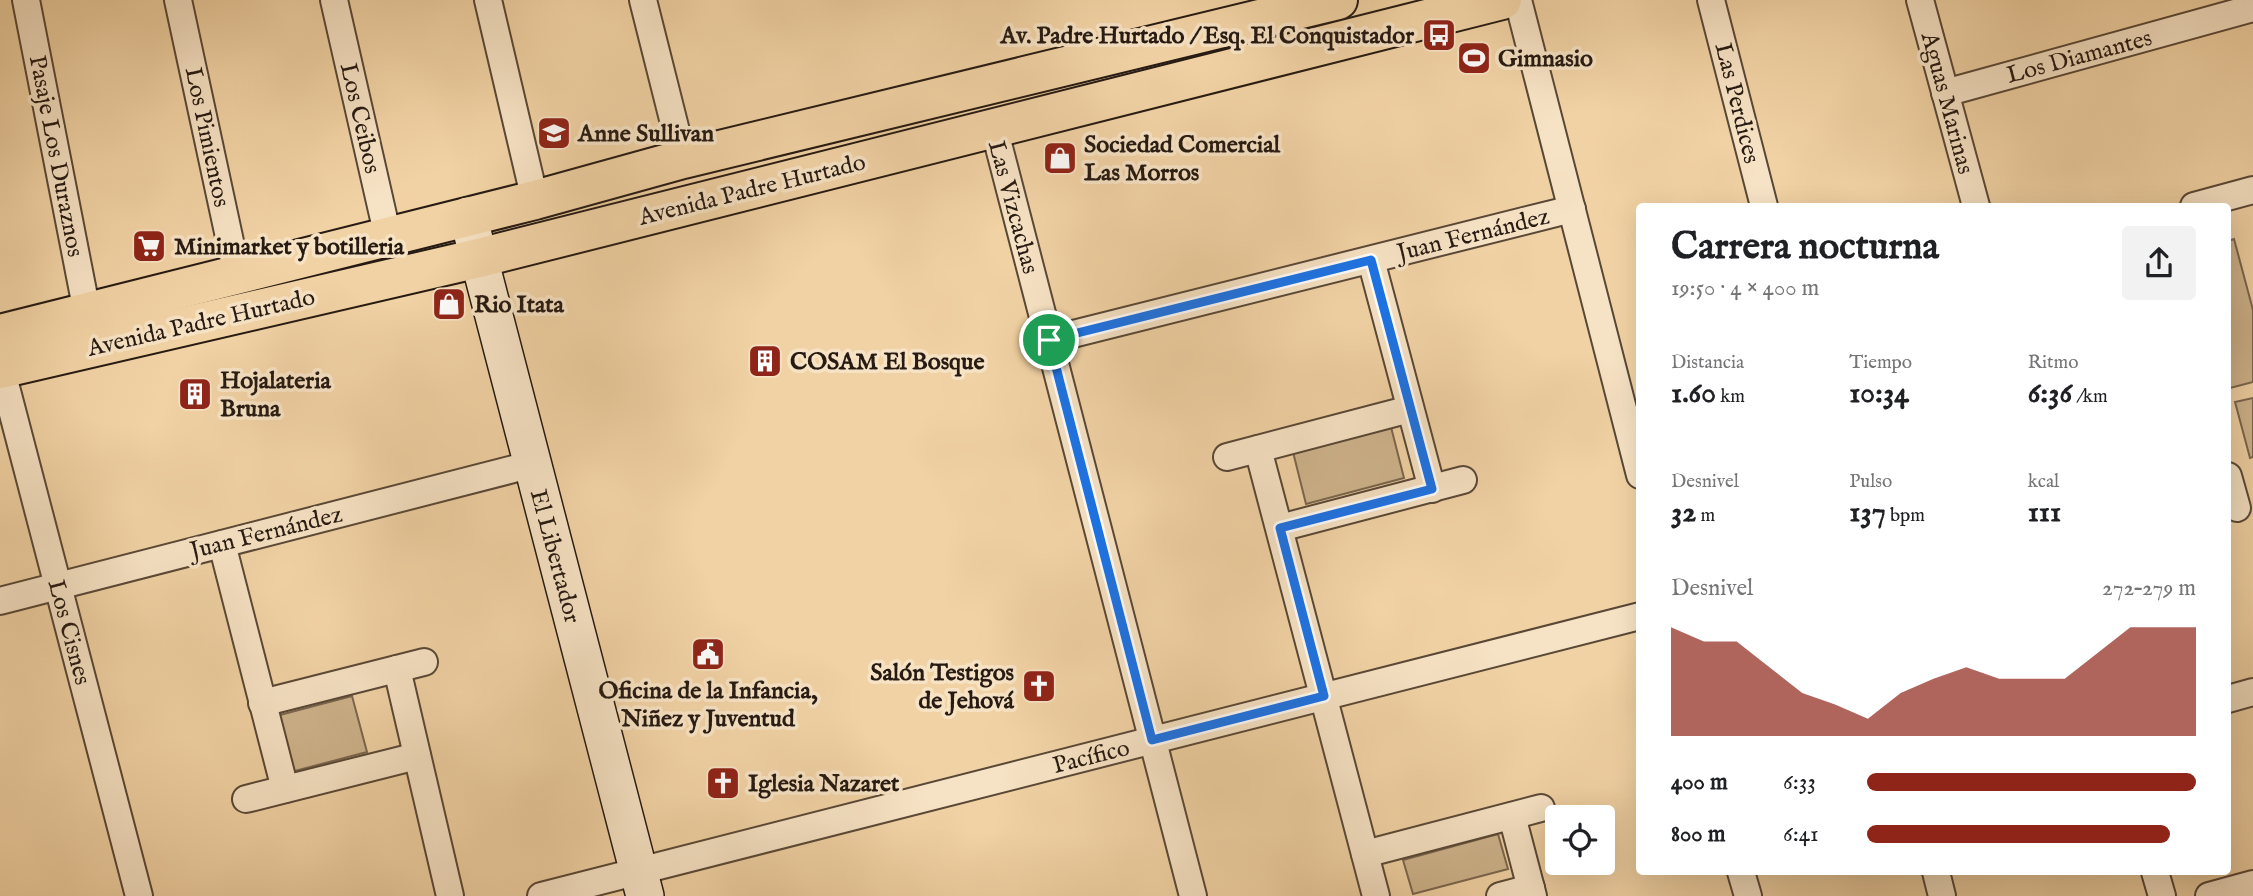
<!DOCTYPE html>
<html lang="es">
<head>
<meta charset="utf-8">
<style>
	:root { --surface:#fff; --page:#f2f2f2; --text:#202124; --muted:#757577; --accent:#8f2418 }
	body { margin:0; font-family:"IM FELL English",serif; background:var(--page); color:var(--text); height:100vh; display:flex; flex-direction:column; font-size:26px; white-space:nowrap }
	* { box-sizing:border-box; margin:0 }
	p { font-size:23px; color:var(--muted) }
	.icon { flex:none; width:38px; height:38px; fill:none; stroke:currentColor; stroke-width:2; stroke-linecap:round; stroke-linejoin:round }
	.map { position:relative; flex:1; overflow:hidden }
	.sheet { position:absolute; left:1636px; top:203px; width:595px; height:672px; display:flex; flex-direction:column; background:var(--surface); border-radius:7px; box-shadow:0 7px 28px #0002 }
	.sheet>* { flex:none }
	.tools { position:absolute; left:1545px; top:805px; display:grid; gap:14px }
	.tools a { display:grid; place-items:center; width:70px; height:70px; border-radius:7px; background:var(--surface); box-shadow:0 7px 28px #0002; font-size:35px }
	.pin { position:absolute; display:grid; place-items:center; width:60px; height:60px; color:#fff; margin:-30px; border:4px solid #fff; border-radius:50%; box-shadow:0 2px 7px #0007 }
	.round { display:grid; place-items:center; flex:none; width:74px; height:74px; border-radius:7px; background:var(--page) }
	.head { display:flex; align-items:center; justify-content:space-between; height:119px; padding:0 35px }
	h1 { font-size:38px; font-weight:800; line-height:52px }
	.figures { display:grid; grid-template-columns:repeat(3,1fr); gap:10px; height:119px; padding:7px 35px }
	.figures div { display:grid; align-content:center }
	.figures b { font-size:30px; font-weight:800 }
	.figures small { font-size:19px; font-weight:400 }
	.figures p { font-size:19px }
	.chart { height:196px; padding:14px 35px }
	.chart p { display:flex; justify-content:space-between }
	.chart svg { width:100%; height:126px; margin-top:7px; fill:var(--accent); opacity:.7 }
	ul { padding:0 35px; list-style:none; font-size:23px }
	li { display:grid; grid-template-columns:112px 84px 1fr; align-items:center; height:52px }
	li i { height:18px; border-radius:9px; background:var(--accent) }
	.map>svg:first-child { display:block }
</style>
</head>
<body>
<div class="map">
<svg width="2253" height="896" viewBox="0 0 2253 896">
	<rect width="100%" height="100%" fill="#f1d2a4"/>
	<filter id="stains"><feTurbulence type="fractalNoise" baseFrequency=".00286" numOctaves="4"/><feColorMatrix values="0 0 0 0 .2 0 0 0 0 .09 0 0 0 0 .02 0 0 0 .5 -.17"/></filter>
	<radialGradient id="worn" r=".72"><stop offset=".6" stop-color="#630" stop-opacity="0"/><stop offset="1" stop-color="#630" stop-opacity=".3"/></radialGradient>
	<g fill="#ceb38b" stroke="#7a664e" stroke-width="2">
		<polygon points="2234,239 2253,310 2253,382 2230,388 2228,382 2228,241"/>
		<polygon points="2253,398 2253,457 2250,458 2235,402"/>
		<polygon points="1391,427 1404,478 1306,504 1293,452"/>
		<polygon points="352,696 367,752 291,772 276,716"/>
		<polygon points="1498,834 1508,869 1413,894 1403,860"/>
	</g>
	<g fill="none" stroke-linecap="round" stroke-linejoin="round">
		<g stroke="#594836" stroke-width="30">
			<g id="street">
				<polyline points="26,0 87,312"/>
				<polyline points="178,0 237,274"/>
				<polyline points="334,0 388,237"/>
				<polyline points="488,0 535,200"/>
				<polyline points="643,0 683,159"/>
				<polyline points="1518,0 1640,475"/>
				<polyline points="1711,0 1764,206"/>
				<polyline points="1920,0 1976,206"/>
				<polyline points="1945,93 2253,8"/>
				<polyline points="994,128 1193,896"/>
				<polyline points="2194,206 2253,190"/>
				<polyline points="1371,260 1432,489"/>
				<polyline points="1049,340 1572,209"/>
				<polyline points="1,368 139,896"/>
				<polyline points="1258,449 1376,896"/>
				<polyline points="1227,457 1410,409"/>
				<polyline points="2228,476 2237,508"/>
				<polyline points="1280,528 1463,480"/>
				<polyline points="222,544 285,789"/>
				<polyline points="0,601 533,464"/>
				<polyline points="397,669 450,896"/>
				<polyline points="2228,699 2253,692"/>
				<polyline points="262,703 424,662"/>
				<polyline points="246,799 417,756"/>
				<polyline points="1512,816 1533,896"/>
				<polyline points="1365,854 1541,808"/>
				<polyline points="1741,872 1748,896"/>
				<polyline points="1936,872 1942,896"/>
				<polyline points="2155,872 2162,896"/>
				<polyline points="541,896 1640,616"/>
				<polyline points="1500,896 1531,888"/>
				<polyline points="2209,896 2253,884"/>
			</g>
		</g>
		<g stroke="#261a12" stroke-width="40">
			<polyline id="secondary" points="468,216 645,896"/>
		</g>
		<g stroke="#261a12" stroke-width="42">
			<g id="primary">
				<polyline points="0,334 535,200 683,159 1338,0"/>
				<polyline points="0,369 479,258 1502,0"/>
			</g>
		</g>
		<use href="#street" stroke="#f6e2c4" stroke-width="26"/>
		<use href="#secondary" stroke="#f6e2c4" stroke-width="37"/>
		<use href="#primary" stroke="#f1d2a4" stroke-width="38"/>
	</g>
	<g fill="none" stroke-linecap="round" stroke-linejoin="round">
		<g stroke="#fff" stroke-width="14">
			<polygon id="route" points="1371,260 1432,489 1280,528 1324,696 1152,740 1049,340"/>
		</g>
		<use href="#route" stroke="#1a73e8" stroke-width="9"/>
	</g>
	<defs>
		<g id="bus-square" transform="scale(1.75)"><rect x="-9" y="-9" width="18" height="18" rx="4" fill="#8f2418" stroke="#f6e2c4"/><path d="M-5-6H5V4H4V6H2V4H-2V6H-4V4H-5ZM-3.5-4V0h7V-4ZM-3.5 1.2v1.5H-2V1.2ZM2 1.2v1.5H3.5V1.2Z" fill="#fff"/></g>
		<g id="stadium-square" transform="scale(1.75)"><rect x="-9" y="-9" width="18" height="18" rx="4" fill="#8f2418" stroke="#f6e2c4"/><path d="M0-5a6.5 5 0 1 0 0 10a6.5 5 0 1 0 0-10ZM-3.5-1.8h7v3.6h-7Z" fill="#fff"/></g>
		<g id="school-square" transform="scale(1.75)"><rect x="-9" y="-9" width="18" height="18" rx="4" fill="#8f2418" stroke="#f6e2c4"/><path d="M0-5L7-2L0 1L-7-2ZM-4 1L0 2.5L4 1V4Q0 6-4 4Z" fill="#fff"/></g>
		<g id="shop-square" transform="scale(1.75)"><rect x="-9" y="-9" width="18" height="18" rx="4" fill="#8f2418" stroke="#f6e2c4"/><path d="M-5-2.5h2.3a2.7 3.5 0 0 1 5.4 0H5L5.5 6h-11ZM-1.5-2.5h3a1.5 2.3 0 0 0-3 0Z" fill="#fff"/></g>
		<g id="supermarket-square" transform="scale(1.75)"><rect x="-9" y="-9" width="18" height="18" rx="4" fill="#8f2418" stroke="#f6e2c4"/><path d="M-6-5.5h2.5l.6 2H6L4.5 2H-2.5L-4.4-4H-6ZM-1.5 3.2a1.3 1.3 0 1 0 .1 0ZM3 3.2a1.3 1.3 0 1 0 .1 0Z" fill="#fff"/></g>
		<g id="building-square" transform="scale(1.75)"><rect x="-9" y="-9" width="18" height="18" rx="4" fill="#8f2418" stroke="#f6e2c4"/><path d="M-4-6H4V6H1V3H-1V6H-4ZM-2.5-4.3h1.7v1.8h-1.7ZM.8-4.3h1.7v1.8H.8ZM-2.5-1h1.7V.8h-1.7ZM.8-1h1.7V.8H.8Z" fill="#fff"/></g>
		<g id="civic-square" transform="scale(1.75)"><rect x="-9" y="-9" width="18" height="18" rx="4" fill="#8f2418" stroke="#f6e2c4"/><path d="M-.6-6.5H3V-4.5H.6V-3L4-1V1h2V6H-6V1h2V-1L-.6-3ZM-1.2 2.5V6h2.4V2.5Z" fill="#fff"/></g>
		<g id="church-square" transform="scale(1.75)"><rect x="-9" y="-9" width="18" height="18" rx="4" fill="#8f2418" stroke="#f6e2c4"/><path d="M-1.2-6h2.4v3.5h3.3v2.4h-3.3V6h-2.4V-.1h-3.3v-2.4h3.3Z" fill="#fff"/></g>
	</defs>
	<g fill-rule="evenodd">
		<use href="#bus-square" x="1439" y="35"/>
		<use href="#stadium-square" x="1474" y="58"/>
		<use href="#school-square" x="554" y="133"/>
		<use href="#shop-square" x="1060" y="158"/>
		<use href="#supermarket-square" x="149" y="246"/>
		<use href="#shop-square" x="449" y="304"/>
		<use href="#building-square" x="765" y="361"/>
		<use href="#building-square" x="195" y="394"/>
		<use href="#civic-square" x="708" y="654"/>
		<use href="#church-square" x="1039" y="686"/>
		<use href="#church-square" x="723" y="783"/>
	</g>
	<g text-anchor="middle" stroke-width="7" stroke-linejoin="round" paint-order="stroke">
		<g font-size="24" font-weight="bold" fill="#261a12" stroke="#f6e2c4" text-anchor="start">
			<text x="1414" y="43" text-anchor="end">Av. Padre Hurtado / Esq. El Conquistador</text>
			<text x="1498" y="66">Gimnasio</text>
			<text x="578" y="141">Anne Sullivan</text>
			<text x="1084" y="152">Sociedad Comercial<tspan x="1084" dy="28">Las Morros</tspan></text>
			<text x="174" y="254">Minimarket y botilleria</text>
			<text x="474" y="312">Rio Itata</text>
			<text x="790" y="369">COSAM El Bosque</text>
			<text x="220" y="388">Hojalateria<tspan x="220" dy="28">Bruna</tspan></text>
			<text x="1014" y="680" text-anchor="end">Salón Testigos<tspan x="1014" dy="28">de Jehová</tspan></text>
			<text x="708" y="698" text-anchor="middle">Oficina de la Infancia,<tspan x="708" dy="28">Niñez y Juventud</tspan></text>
			<text x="748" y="791">Iglesia Nazaret</text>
		</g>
		<g font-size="24" fill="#261a12" stroke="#f6e2c4">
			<text transform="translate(2079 56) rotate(-15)" y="8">Los Diamantes</text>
			<text transform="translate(1738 103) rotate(76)" y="8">Las Perdices</text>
			<text transform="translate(1948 103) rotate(75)" y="8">Aguas Marinas</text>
			<text transform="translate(361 118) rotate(77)" y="8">Los Ceibos</text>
			<text transform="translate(208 137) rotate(78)" y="8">Los Pimientos</text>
			<text transform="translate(57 156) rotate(79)" y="8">Pasaje Los Duraznos</text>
			<text transform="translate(752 189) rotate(-14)" y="8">Avenida Padre Hurtado</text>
			<text transform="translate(1014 207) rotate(75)" y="8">Las Vizcachas</text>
			<text transform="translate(1473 234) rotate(-14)" y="8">Juan Fernández</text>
			<text transform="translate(201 322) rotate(-13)" y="8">Avenida Padre Hurtado</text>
			<text transform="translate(266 532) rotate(-14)" y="8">Juan Fernández</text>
			<text transform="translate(556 556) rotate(75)" y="8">El Libertador</text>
			<text transform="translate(70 632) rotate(75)" y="8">Los Cisnes</text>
			<text transform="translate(1091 756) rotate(-14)" y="8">Pacífico</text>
		</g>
	</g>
	<rect width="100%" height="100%" filter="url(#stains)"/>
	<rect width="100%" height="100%" fill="url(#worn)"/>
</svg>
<div class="tools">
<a><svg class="icon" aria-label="locate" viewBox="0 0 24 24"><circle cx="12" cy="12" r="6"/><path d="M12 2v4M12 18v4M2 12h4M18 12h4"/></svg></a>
</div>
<div class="pin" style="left:1049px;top:340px;background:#1e9e55"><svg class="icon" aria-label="arrive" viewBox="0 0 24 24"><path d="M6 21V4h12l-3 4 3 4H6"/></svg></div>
<section class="sheet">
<div class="head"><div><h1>Carrera nocturna</h1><p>19:50 · 4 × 400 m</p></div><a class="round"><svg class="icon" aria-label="share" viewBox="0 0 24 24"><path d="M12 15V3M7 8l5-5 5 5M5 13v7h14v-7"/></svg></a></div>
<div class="figures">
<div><p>Distancia</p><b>1.60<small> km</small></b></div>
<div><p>Tiempo</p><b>10:34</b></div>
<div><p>Ritmo</p><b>6:36<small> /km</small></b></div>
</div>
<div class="figures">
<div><p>Desnivel</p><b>32<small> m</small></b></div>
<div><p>Pulso</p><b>137<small> bpm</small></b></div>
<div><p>kcal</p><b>111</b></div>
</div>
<div class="chart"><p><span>Desnivel</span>272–279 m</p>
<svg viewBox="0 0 160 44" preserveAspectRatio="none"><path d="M0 44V6L10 11L20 11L30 20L40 29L50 33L60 38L70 29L80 24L90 20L100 24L110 24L120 24L130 15L140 6L150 6L160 6V44z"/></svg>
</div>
<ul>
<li><b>400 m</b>6:33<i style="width:100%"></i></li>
<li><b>800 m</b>6:41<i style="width:92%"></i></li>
</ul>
</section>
</div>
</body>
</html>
